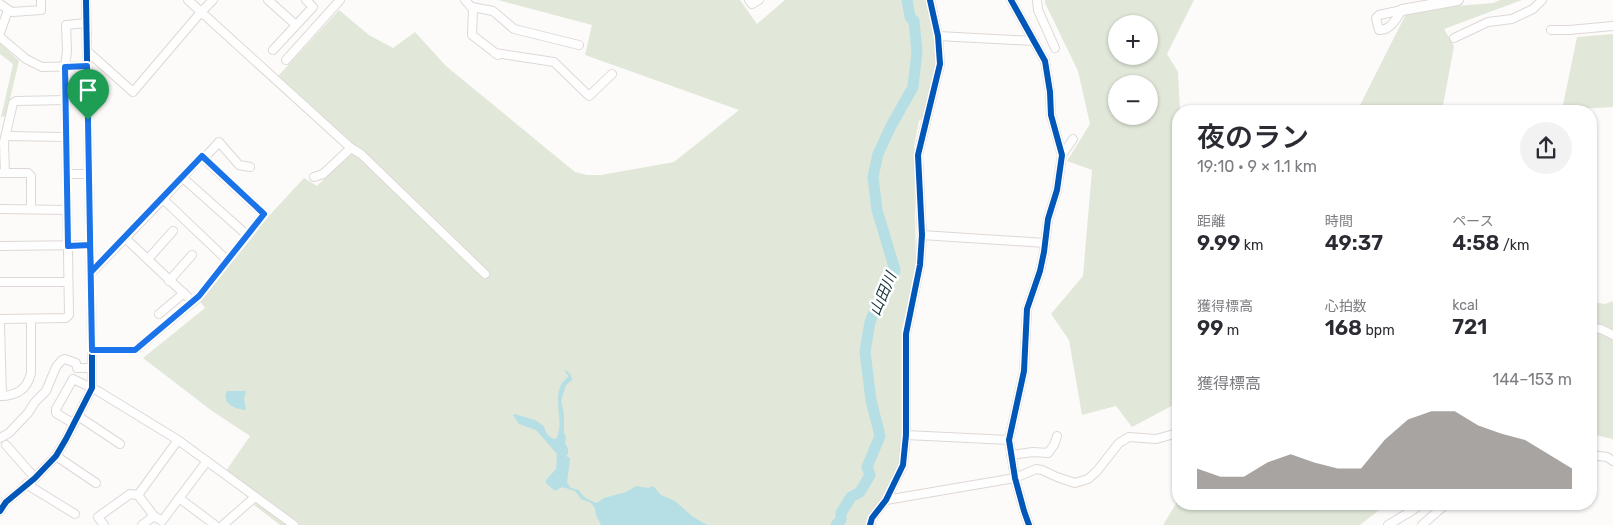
<!DOCTYPE html>
<html lang="ja">
<head>
<meta charset="utf-8">
<style>
	:root { --surface:#fff; --page:#f2f2f3; --text:#2b2b33; --muted:#7c7c81; --accent:#837e7b }
	body { margin:0; font-family:Rubik,"Noto Sans JP",sans-serif; background:var(--page); color:var(--text); height:100vh; display:flex; flex-direction:column; font-size:19px; white-space:nowrap }
	* { box-sizing:border-box; margin:0 }
	p { font-size:16px; color:var(--muted) }
	.icon { flex:none; width:28px; height:28px; fill:none; stroke:currentColor; stroke-width:2; stroke-linecap:round; stroke-linejoin:round }
	.map { position:relative; flex:1; overflow:hidden }
	.drawer { position:absolute; left:1172px; top:105px; width:425px; height:405px; display:flex; flex-direction:column; background:var(--surface); border-radius:20px; box-shadow:0 1px 4px #0004 }
	.drawer>* { flex:none }
	.controls { position:absolute; left:1108px; top:15px; display:grid; gap:10px }
	.controls a { display:grid; place-items:center; width:50px; height:50px; border-radius:50%; background:var(--surface); box-shadow:0 1px 4px #0004; font-size:25px }
	.pin { position:absolute; display:grid; place-items:center; width:42px; height:42px; color:#fff; margin:-51px -21px; border-radius:50% 50% 50% 0; rotate:-45deg; box-shadow:0 0 5px #0007 }
	.pin .icon { rotate:45deg }
	.round { display:grid; place-items:center; flex:none; width:52px; height:52px; border-radius:26px; background:var(--page) }
	.headline { display:flex; align-items:center; justify-content:space-between; height:85px; padding:0 25px }
	h1 { font-size:28px; font-weight:600; line-height:38px }
	.figures { display:grid; grid-template-columns:repeat(3,1fr); gap:8px; height:85px; padding:5px 25px }
	.figures div { display:grid; align-content:center }
	.figures b { font-size:21px; font-weight:600 }
	.figures small { font-size:14px; font-weight:400 }
	.figures p { font-size:14px }
	.chart { height:140px; padding:10px 25px }
	.chart p { display:flex; justify-content:space-between }
	.chart svg { width:100%; height:90px; margin-top:5px; fill:var(--accent); opacity:.7 }
	.map>svg:first-child { display:block }
</style>
</head>
<body>
<div class="map">
<svg width="1613" height="525" viewBox="0 0 1613 525">
	<rect width="100%" height="100%" fill="#fdfbf9"/>
	<g fill="#e1e8d9" fill-rule="evenodd">
		<polygon points="498,0 740,0 757,24 785,0 927,0 932,20 936,64 924,116 919,121 914,147 916,266 901,332 903,436 900,464 883,498 868,516 866,525 280,525 254,505 260,498 226,471 250,436 212,411 143,358 205,308 199,300 266,219 304,178 317,186 355,149 278,76 339,10 369,35 393,48 415,32 446,66 575,172 587,175 601,175 674,162 739,110 585,55 592,25"/>
		<path d="M1045,0H1194L1167,54L1178,72L1180,111H1179V402L1132,427L1116,406L1082,415L1069,340L1051,314L1083,276L1092,170L1067,161L1090,124L1078,71L1045,3ZM1116,24H1149V56H1116ZM1116,84H1149V116H1116Z"/>
		<polygon points="1500,0 1522,0 1444,29 1454,46 1442,111 1357,111 1406,14 1431,8 1493,3"/>
		<polygon points="1613,34 1613,107 1562,110 1577,37"/>
		<polygon points="0,43 19,61 6,116 1,117 13,64 0,54"/>
		<polygon points="1613,301 1613,439 1591,434 1591,302 1605,304"/>
		<polygon points="1179,499 1179,504 1387,504 1360,525 1163,525"/>
	</g>
	<g fill="#b6dee5">
		<path d="M566,370L571,375L572,380L566,385L561,401L564,414V433L566,437L565,444L568,448V454L566,456L570,458L567,483L571,488L579,490C583,498 589,500 597,503L604,498L626,492L636,486L648,488L653,486L661,495L675,501L693,517L707,525H601L596,515L595,508L591,503L581,499L575,491L562,487L555,491L546,483V480L556,469L557,454L536,430L519,424L513,415L515,414L535,420L544,426C545,432 549,439 556,439C565,424 553,402 561,385C563,381 566,379 569,376L565,372Z"/>
		<path d="M227,391H246L244,399L246,410C235,409 221,404 227,391Z"/>
	</g>
	<g fill="none" stroke-linecap="round" stroke-linejoin="round">
		<polyline stroke="#b6dee5" stroke-width="11" points="836,525 841,520 841,513 851,497 860,492 870,475 867,467 880,436 871,400 865,352 870,322 879,300 890,282 895,270 877,210 873,177 878,154 891,126 913,87 917,52 914,21 910,17 907,0"/>
		<g stroke="#ddd8d5" stroke-width="10">
			<g id="street">
				<polyline points="188,0 351,148 361,154 485,274"/>
				<polyline points="268,0 296,25"/>
				<polyline points="465,0 473,9 472,35 498,55"/>
				<polyline points="749,0 752,4 759,0"/>
				<polyline points="1011,0 1045,61 1050,92 1051,115 1062,155 1057,190 1048,219 1044,252 1040,271 1027,309 1024,371 1009,440 1015,478 1024,511 1029,525"/>
				<polyline points="1037,0 1038,10 1055,48"/>
				<polyline points="0,4 12,12 41,10 41,0"/>
				<polyline points="472,7 493,11 514,29 579,45"/>
				<path d="M1402,10C1396,19 1390,31 1379,30L1376,18L1379,15Z"/>
				<polyline points="1551,30 1569,30 1613,26"/>
				<polyline points="0,33 8,10"/>
				<polyline points="938,36 1034,41"/>
				<polyline points="0,37 26,59 42,67 87,66"/>
				<polyline points="1454,38 1488,22 1512,19 1533,9 1542,0"/>
				<polyline points="273,50 313,7 306,0"/>
				<polyline points="87,51 133,92 201,12 213,0"/>
				<polyline points="495,53 554,62 589,96 612,74"/>
				<polyline points="286,60 340,0"/>
				<polyline points="6,136 66,137"/>
				<polyline points="1062,155 1073,139"/>
				<polyline points="2,173 28,173 31,176 31,209"/>
				<polyline points="5,173 4,142 13,103 16,101 66,100"/>
				<polyline points="67,174 88,174"/>
				<polyline points="314,177 323,174 351,148"/>
				<polyline points="183,178 247,235"/>
				<polyline points="163,199 228,261"/>
				<polyline points="0,209 67,210"/>
				<polyline points="922,235 1045,243"/>
				<polyline points="125,238 193,302"/>
				<polyline points="0,246 90,245"/>
				<polyline points="148,259 173,231"/>
				<polyline points="91,273 163,199 200,158 207,155 219,142 239,165 250,167"/>
				<polyline points="169,281 192,255"/>
				<polyline points="0,282 68,282"/>
				<polyline points="159,314 184,293"/>
				<polyline points="0,319 66,318 69,315 65,67 67,51 66,25 86,23"/>
				<polyline points="0,325 2,396"/>
				<polyline points="1591,328 1601,329 1613,335"/>
				<polyline points="92,350 135,350 199,297 264,214 202,157"/>
				<path d="M0,396C16,396 27,390 31,373V319"/>
				<polyline points="78,416 120,444"/>
				<polyline points="74,424 56,413 56,409 73,379 98,391 178,440 294,525"/>
				<polyline points="906,435 1009,440"/>
				<polyline points="0,438 9,433 28,413 35,402 46,391 56,367 62,360 65,359 76,363 77,368 92,368"/>
				<polyline points="6,445 35,478"/>
				<polyline points="1011,455 1033,452 1048,453 1054,445 1057,436"/>
				<polyline points="1591,455 1607,457 1613,461"/>
				<polyline points="56,456 96,483"/>
				<polyline points="26,484 75,514"/>
				<polyline points="138,495 154,516"/>
				<polyline points="179,498 215,525"/>
				<polyline points="886,500 1015,478 1036,469 1042,470 1057,477 1075,483 1088,479 1097,471 1119,443 1129,437 1156,439 1174,434 1179,431"/>
				<polyline points="0,511 6,502 35,478 56,456 66,439 92,388 92,350 86,0"/>
				<polyline points="104,525 98,517 130,494 138,495 178,440"/>
				<polyline points="142,525 154,516 162,521 207,461"/>
				<polyline points="223,525 255,497"/>
				<polyline points="870,525 872,518 886,500 903,465 906,435 906,334 920,265 922,235 918,155 940,64 938,36 930,0"/>
				<polyline points="1388,525 1413,510 1420,504"/>
				<polyline points="1422,525 1446,504"/>
			</g>
		</g>
		<g stroke="#ddd8d5" stroke-width="12">
			<polyline id="secondary" points="1402,10 1458,0"/>
		</g>
		<use href="#street" stroke="#fffefe" stroke-width="8"/>
		<use href="#secondary" stroke="#fffefe" stroke-width="10"/>
		<g stroke="#fff" stroke-width="9">
			<g id="cycleway">
				<polyline points="1011,0 1045,61 1050,92 1051,115 1062,155 1057,190 1048,219 1044,252 1040,271 1027,309 1024,371 1009,440 1015,478 1024,511 1029,525"/>
				<polyline points="0,511 6,502 35,478 56,456 66,439 92,388 92,350 86,0"/>
				<polyline points="870,525 872,518 886,500 903,465 906,435 906,334 920,265 922,235 918,155 940,64 938,36 930,0"/>
			</g>
		</g>
		<use href="#cycleway" stroke="#0057b8" stroke-width="6"/>
	</g>
	<g fill="none" stroke-linecap="round" stroke-linejoin="round">
		<g stroke="#fff" stroke-width="10">
			<polyline id="route" points="88,120 92,350 135,350 199,296 264,214 202,156 91,272 90,245 68,246 65,67 87,66 88,120"/>
		</g>
		<use href="#route" stroke="#1a73e8" stroke-width="6"/>
	</g>
	<g text-anchor="middle" stroke-width="5" stroke-linejoin="round" paint-order="stroke">
		<g font-size="15" font-style="italic" fill="#153439" stroke="#fff">
			<text transform="translate(883 294) rotate(-67)" y="5">山田川</text>
		</g>
	</g>
</svg>
<div class="controls">
<a>+</a>
<a>−</a>
</div>
<div class="pin" style="left:88px;top:120px;background:#1e9e55"><svg class="icon" aria-label="arrive" viewBox="0 0 24 24"><path d="M6 21V4h12l-3 4 3 4H6"/></svg></div>
<section class="drawer">
<div class="headline"><div><h1>夜のラン</h1><p>19:10 · 9 × 1.1 km</p></div><a class="round"><svg class="icon" aria-label="share" viewBox="0 0 24 24"><path d="M12 15V3M7 8l5-5 5 5M5 13v7h14v-7"/></svg></a></div>
<div class="figures">
<div><p>距離</p><b>9.99<small> km</small></b></div>
<div><p>時間</p><b>49:37</b></div>
<div><p>ペース</p><b>4:58<small> /km</small></b></div>
</div>
<div class="figures">
<div><p>獲得標高</p><b>99<small> m</small></b></div>
<div><p>心拍数</p><b>168<small> bpm</small></b></div>
<div><p>kcal</p><b>721</b></div>
</div>
<div class="chart"><p><span>獲得標高</span>144–153 m</p>
<svg viewBox="0 0 160 44" preserveAspectRatio="none"><path d="M0 44V34L10 38L20 38L30 31L40 27L50 31L60 34L70 34L80 20L90 10L100 6L110 6L120 13L130 17L140 20L150 27L160 34V44z"/></svg>
</div>
</section>
</div>
</body>
</html>
